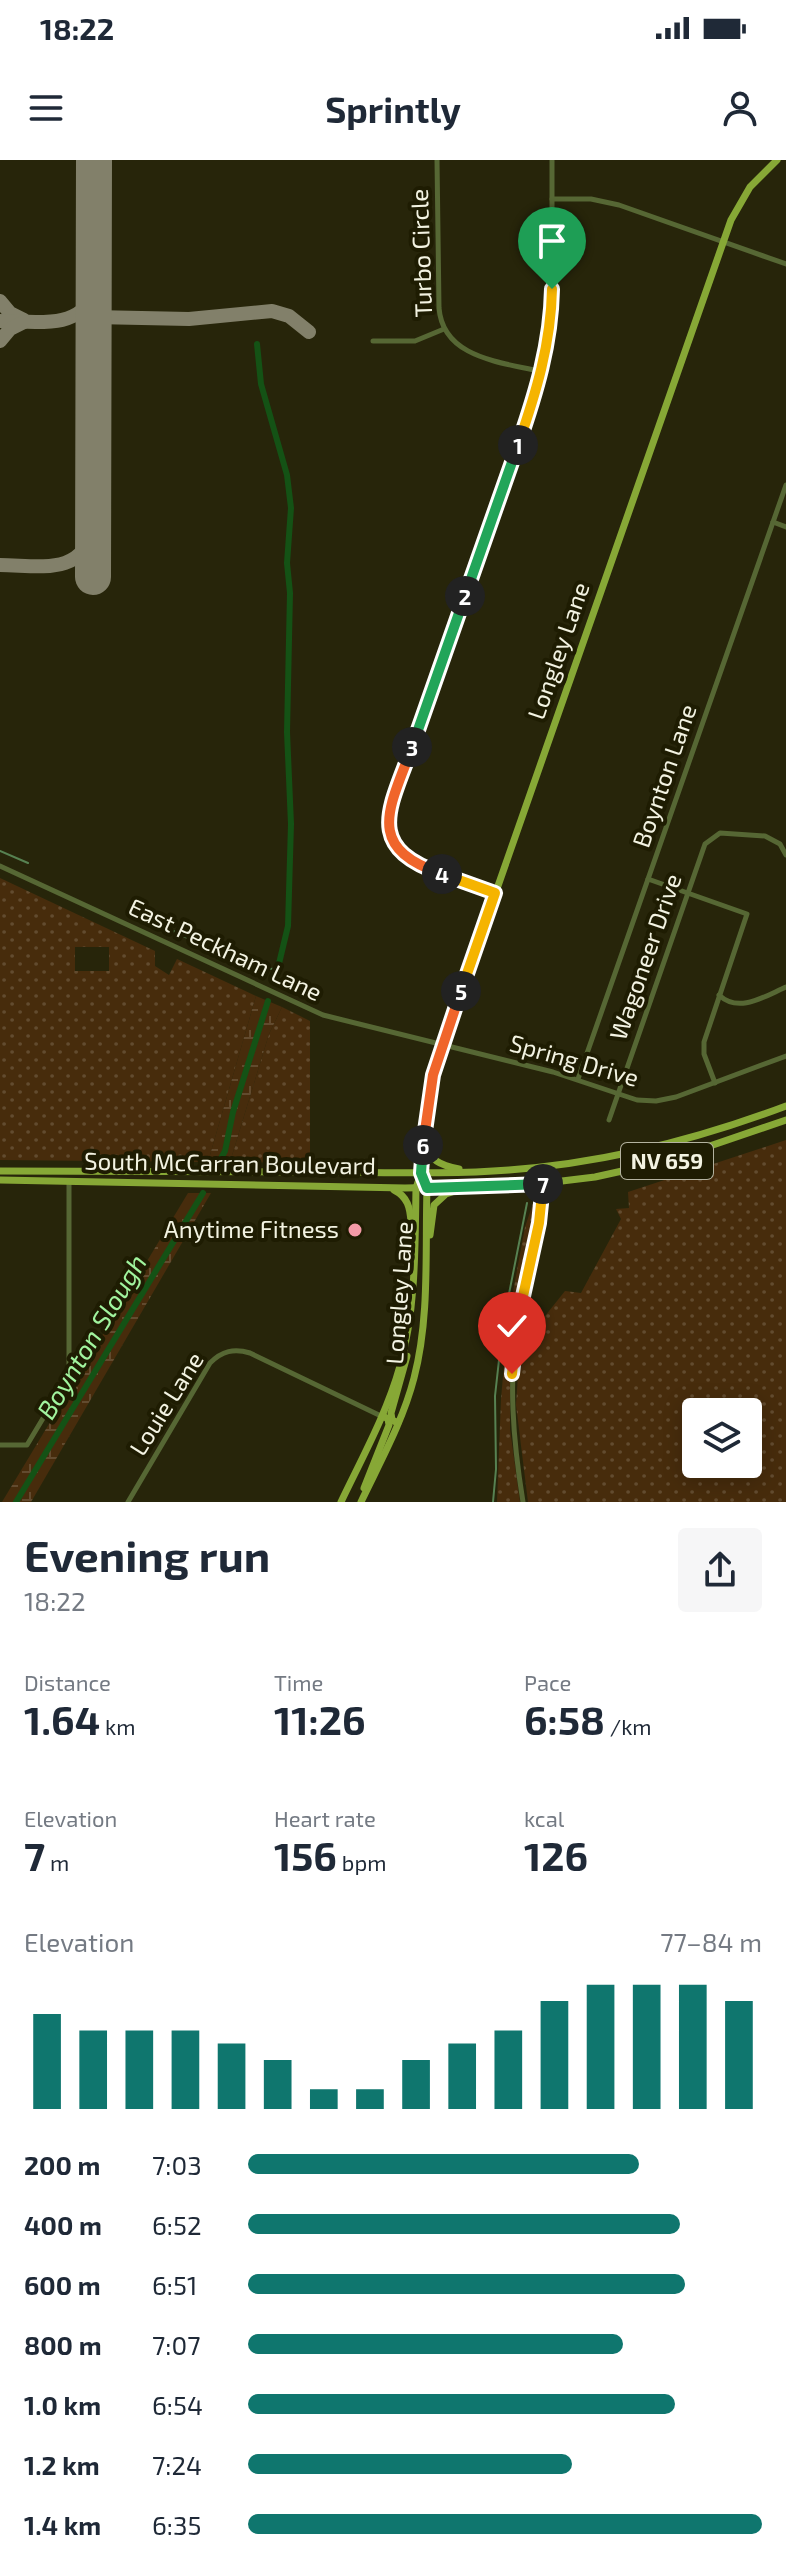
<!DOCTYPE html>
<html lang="en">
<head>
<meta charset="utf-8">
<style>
	:root { --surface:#fff; --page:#f6f6f7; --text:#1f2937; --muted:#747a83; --accent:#0f766e }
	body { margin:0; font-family:"Exo 2",sans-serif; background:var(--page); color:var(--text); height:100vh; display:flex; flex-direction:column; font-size:30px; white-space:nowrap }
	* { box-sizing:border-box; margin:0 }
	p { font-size:26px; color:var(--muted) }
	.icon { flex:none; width:44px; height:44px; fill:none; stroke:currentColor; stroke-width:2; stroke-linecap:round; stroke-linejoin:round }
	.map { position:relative; height:1342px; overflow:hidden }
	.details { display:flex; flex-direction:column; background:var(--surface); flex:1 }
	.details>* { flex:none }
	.buttons { position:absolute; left:682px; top:1238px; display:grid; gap:16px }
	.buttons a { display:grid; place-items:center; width:80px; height:80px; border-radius:8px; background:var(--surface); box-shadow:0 4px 20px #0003; font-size:40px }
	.pin { position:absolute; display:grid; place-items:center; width:68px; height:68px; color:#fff; margin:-82px -34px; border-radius:50% 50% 50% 0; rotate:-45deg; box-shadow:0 0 8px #0007 }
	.pin .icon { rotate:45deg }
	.km { position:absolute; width:40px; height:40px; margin:-20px; border-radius:50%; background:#222; color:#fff; font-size:22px; line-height:40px; text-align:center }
	.round { display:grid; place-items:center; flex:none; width:84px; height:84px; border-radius:8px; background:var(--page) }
	.headline { display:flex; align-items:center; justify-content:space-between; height:136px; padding:0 24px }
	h1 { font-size:44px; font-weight:700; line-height:60px }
	.figures { display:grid; grid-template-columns:repeat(3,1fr); gap:12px; height:136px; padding:8px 24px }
	.figures div { display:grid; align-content:center }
	.figures b { font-size:40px; font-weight:700 }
	.figures small { font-size:22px; font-weight:400 }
	.figures p { font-size:22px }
	.chart { height:224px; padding:16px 24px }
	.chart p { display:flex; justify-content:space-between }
	.chart svg { width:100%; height:144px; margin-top:8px; stroke:var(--accent); stroke-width:6 }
	ul { padding:0 24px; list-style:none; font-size:26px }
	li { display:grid; grid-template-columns:128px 96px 1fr; align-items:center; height:60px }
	li i { height:20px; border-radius:10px; background:var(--accent) }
	.status { display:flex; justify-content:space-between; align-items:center; height:56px; padding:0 40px; background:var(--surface); direction:ltr }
	.status svg { height:22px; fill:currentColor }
	header { display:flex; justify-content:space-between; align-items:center; height:104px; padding:0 24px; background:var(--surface); font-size:36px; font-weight:700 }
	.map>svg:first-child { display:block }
</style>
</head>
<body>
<div class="status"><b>18:22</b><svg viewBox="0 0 49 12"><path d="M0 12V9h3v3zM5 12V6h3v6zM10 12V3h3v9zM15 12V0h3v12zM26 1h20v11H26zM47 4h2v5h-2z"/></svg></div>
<header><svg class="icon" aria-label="menu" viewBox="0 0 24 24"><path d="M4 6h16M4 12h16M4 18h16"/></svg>Sprintly<svg class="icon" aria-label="person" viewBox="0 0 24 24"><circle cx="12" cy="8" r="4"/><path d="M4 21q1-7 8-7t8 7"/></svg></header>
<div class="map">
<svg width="786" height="1342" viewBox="0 0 786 1342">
	<defs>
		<pattern id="grass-dots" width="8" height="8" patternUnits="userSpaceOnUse" patternTransform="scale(2)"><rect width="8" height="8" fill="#472c0c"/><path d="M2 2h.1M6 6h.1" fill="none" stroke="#624b2f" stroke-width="1.8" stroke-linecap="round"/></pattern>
		<pattern id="wetland-marsh" width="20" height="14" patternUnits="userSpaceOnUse" patternTransform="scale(2)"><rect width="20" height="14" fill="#472c0c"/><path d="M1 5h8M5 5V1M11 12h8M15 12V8" fill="none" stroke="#624b2f"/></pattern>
	</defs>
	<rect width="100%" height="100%" fill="#27250a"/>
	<g fill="url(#grass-dots)" fill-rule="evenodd">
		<path d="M0,718L155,791V806L169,815L177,799L256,836L208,1002L0,1000ZM75,787H109V811H75Z"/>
		<polygon points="282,847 310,861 310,1003 230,1002 269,874"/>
		<path d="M786,980V1342H528L516,1245L522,1155L545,1156L565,1131L581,1133L621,1059L616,1049L629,1048L628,1032ZM696,1252H748V1304H696Z"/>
		<polygon points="535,1037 535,1063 518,1139 510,1211 510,1269 520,1342 497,1342 501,1239 508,1159 525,1067"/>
	</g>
	<g fill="url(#wetland-marsh)">
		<polygon points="256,836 282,847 269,874 230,1002 208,1002"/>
		<polygon points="188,1033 211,1033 31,1342 2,1342"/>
	</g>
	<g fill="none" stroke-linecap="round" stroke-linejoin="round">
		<g stroke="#578252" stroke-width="2">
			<polyline points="0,691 28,703"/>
			<path d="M157,763L214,791C228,791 238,803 251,808C261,811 269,808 278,809"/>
			<polyline points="493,1342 496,1309 495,1236 503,1164 527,1043"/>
		</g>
		<g stroke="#145215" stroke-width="6">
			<polyline points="257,184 261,224 287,315 291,348 287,403 290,433 287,572 291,664 288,766 276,816"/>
			<polyline points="219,1002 225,991 233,952 268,841"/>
			<polyline points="16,1342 203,1033"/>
		</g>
		<g stroke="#82806a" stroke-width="14">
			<polyline points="0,141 10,153 24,160"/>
			<polyline points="94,157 189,159 272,151 289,156 309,172"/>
			<path d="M0,161C34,161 77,171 95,134"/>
			<polyline points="0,181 10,169 24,162"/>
			<path d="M0,405C38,405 83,417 93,368"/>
		</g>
		<polyline stroke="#82806a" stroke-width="36" points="93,417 94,0"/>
		<g stroke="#566734" stroke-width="5">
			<path d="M437,0L439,148C443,199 503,202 542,212"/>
			<polyline points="552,39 591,39 619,45 786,104"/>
			<polyline points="373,181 415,181 444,169"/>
			<polyline points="773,362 786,367"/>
			<polyline points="0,706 323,855 553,912 637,940 656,941 676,937 786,896"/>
			<polyline points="648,719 747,754 704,882 704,894 715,923"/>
			<path d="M495,733C454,719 386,710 390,654L542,212L552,147V0"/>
			<path d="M719,835C739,854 765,836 786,827"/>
			<polyline points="578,919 786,325"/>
			<polyline points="609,960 705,684 720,673 765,676 780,684 786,695"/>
			<polyline points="0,1285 27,1285 66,1220 69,1209 69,1021"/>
			<path d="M128,1342L210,1203C222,1191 234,1188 250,1193L381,1256"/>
			<path d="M523,1342C513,1280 508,1220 518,1157C525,1112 540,1069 543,1024"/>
		</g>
		<g stroke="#87a836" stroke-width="7">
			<path d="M424,982C430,1001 440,1005 459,1009"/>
			<path d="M0,1011C105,1012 210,1011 315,1012C380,1012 445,1015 509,1010C606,1003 696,980 786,946"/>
			<polyline points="0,1020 405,1028 529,1025 595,1017 663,1002 786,960"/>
			<path d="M394,1030C408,1037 410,1048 411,1062"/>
			<polyline points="430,1075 434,1045 446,1034 458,1030"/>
			<polyline points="398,1263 392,1260 391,1253 407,1196"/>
			<polyline points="364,1328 389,1265 388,1259 383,1256"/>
			<path d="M341,1342C362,1298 387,1253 400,1206C416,1149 415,1087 416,1028L421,1013L429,935L443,883L731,60L750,27L777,0"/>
			<path d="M361,1342C380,1302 403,1261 414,1218C430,1157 425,1090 427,1028L421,1013"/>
		</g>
	</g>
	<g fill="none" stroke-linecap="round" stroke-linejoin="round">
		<g stroke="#fff" stroke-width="16">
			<path id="split-1" d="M518,285C536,233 551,184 552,129"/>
		</g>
		<g stroke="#fff" stroke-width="16">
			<polyline id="split-2" points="465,436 518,285"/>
		</g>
		<g stroke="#fff" stroke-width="16">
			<polyline id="split-3" points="412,587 465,436"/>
		</g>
		<g stroke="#fff" stroke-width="16">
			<path id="split-4" d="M412,587C390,648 363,687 442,714"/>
		</g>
		<g stroke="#fff" stroke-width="16">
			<polyline id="split-5" points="442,714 495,733 461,831"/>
		</g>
		<g stroke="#fff" stroke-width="16">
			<polyline id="split-6" points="423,985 433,915 461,831"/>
		</g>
		<g stroke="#fff" stroke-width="16">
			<polyline id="split-7" points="423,985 421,1013 427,1028 543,1024"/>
		</g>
		<g stroke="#fff" stroke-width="16">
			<polyline id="split-8" points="512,1214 518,1159 539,1063 543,1024"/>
		</g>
		<use href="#split-1" stroke="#f5b400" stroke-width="10"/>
		<use href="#split-2" stroke="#22a559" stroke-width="10"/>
		<use href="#split-3" stroke="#22a559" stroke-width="10"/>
		<use href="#split-4" stroke="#f0652b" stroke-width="10"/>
		<use href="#split-5" stroke="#f5b400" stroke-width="10"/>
		<use href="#split-6" stroke="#f0652b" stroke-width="10"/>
		<use href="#split-7" stroke="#22a559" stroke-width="10"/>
		<use href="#split-8" stroke="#f5b400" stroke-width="10"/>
	</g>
	<circle fill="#f49aa7" stroke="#1e1c02" stroke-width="3" cx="355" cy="1070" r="8"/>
	<g text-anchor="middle" stroke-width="8" stroke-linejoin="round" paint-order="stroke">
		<rect fill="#1e1c02" stroke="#b3b29f" stroke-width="2" x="621" y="983" width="92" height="36" rx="6"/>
		<g font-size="22" font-weight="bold" fill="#f3f3e2">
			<text x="667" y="1009">NV 659</text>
		</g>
		<g font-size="24" fill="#f3f3e2" stroke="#1e1c02">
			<text transform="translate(422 93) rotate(-92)" y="8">Turbo Circle</text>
			<text transform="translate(559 491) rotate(-71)" y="8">Longley Lane</text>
			<text transform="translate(665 616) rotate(-71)" y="8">Boynton Lane</text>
			<text transform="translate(225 790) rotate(25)" y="8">East Peckham Lane</text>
			<text transform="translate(646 797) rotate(-71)" y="8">Wagoneer Drive</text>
			<text transform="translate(574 901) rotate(16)" y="8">Spring Drive</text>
			<text transform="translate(230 1004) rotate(1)" y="8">South McCarran Boulevard</text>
			<text transform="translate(400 1133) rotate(-86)" y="8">Longley Lane</text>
			<text transform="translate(167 1244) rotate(-58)" y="8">Louie Lane</text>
		</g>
		<g font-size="24" fill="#f3f3e2" stroke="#1e1c02" text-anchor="end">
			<text x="339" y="1078">Anytime Fitness</text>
		</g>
		<g font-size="26" font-style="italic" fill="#a1f49e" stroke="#1e1c02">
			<text transform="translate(92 1177) rotate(-59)" y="9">Boynton Slough</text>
		</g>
	</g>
</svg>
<div class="buttons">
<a><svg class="icon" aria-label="layers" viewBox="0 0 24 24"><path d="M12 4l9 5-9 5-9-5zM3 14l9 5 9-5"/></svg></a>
</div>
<div class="pin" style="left:552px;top:129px;background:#1e9e55"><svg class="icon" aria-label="arrive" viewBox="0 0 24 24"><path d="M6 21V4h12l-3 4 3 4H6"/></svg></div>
<div class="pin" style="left:512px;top:1214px;background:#d93025"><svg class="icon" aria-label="check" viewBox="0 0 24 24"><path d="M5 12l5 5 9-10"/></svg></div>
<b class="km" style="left:518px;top:285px">1</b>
<b class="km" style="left:465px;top:436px">2</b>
<b class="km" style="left:412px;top:587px">3</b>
<b class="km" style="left:442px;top:714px">4</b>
<b class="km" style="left:461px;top:831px">5</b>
<b class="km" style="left:423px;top:985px">6</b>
<b class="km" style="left:543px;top:1024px">7</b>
</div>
<section class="details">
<div class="headline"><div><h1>Evening run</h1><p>18:22</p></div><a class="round"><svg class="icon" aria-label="share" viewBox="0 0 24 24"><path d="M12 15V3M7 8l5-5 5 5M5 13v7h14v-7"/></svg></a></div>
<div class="figures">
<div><p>Distance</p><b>1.64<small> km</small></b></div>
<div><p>Time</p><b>11:26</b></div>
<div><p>Pace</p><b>6:58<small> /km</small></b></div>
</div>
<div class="figures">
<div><p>Elevation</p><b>7<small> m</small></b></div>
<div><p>Heart rate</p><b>156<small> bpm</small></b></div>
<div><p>kcal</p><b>126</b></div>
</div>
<div class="chart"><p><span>Elevation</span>77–84 m</p>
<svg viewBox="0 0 160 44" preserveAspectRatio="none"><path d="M5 44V15M15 44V20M25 44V20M35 44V20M45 44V24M55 44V29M65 44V38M75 44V38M85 44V29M95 44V24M105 44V20M115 44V11M125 44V6M135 44V6M145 44V6M155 44V11"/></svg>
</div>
<ul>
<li><b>200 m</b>7:03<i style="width:76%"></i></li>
<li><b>400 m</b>6:52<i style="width:84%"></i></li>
<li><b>600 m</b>6:51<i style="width:85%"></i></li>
<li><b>800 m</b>7:07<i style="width:73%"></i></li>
<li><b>1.0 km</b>6:54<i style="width:83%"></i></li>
<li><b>1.2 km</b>7:24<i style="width:63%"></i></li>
<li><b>1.4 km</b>6:35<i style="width:100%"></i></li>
</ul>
</section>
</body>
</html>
